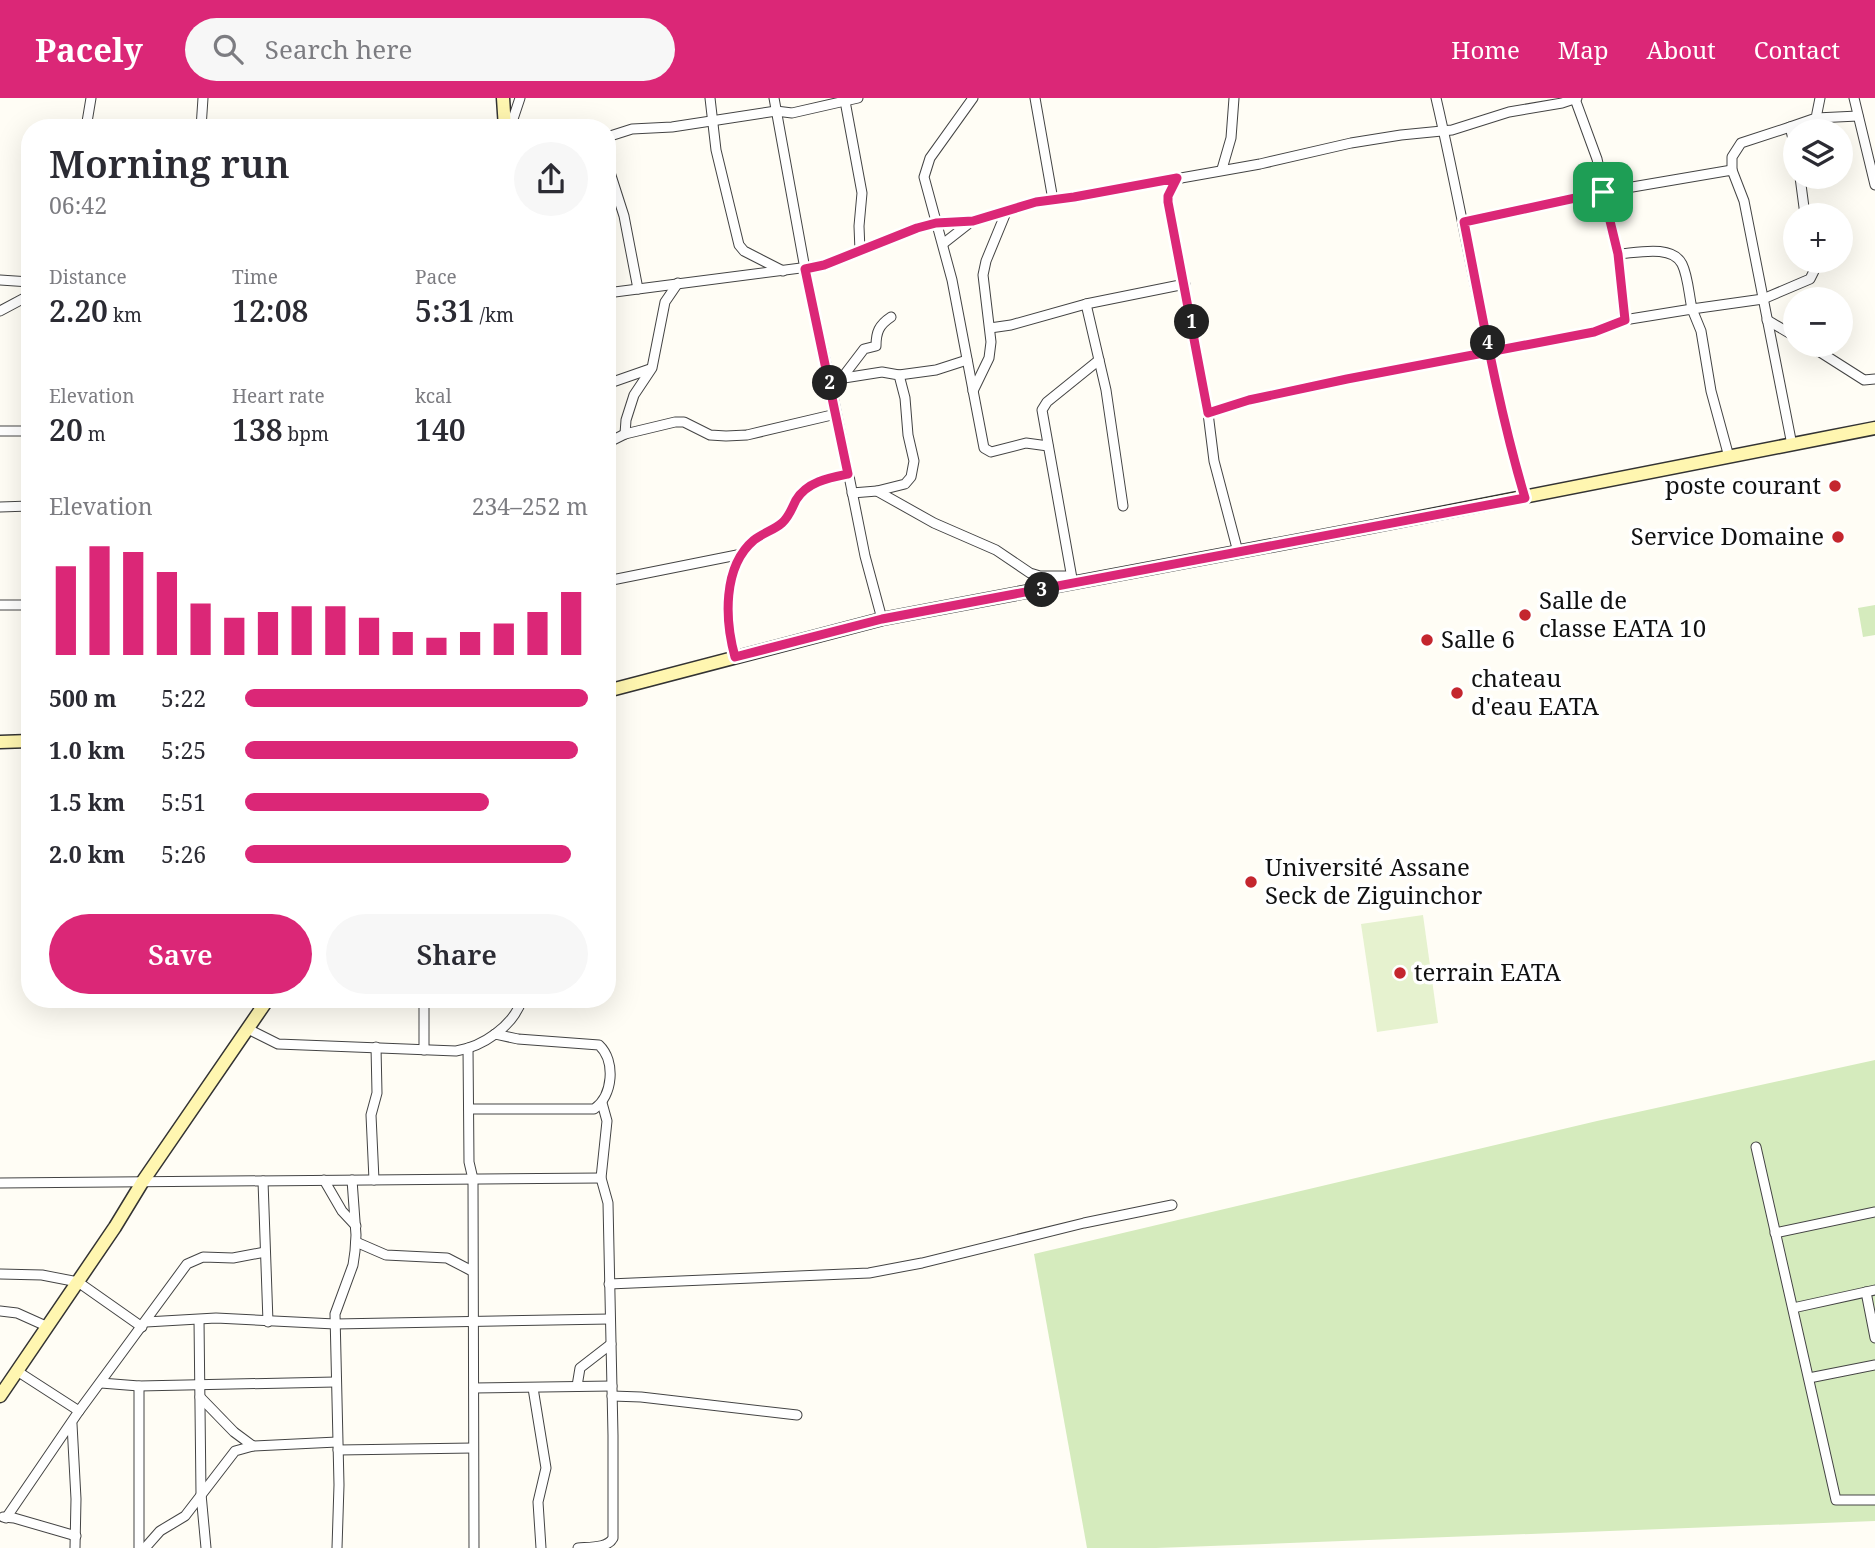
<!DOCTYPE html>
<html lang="en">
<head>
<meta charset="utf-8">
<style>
	:root { --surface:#fff; --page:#f7f7f7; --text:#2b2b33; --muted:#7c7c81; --accent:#db2777 }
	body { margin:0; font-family:"Noto Serif",serif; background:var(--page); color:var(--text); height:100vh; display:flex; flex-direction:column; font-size:26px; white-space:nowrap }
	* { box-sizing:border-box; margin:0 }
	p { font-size:23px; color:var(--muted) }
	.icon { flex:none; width:38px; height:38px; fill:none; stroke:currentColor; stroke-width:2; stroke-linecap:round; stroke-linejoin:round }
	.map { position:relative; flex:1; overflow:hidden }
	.sheet { position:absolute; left:21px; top:21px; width:595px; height:889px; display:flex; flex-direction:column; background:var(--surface); border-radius:28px; box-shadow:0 7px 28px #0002 }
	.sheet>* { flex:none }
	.tools { position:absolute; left:1783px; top:21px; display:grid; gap:14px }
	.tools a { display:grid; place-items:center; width:70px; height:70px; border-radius:50%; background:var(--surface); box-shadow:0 7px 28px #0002; font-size:35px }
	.pin { position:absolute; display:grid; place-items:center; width:60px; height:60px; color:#fff; margin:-30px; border-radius:14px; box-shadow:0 4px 10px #0006 }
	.km { position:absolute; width:35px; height:35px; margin:-18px; border-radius:50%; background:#222; color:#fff; font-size:19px; line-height:35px; text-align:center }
	.round { display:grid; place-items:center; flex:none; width:74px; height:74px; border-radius:37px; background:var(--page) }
	.head { display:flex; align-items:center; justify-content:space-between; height:119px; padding:0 28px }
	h1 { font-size:38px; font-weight:600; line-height:52px }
	.metrics { display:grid; grid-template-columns:repeat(3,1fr); gap:10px; height:119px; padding:7px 28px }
	.metrics div { display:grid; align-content:center }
	.metrics b { font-size:30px; font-weight:600 }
	.metrics small { font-size:19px; font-weight:400 }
	.metrics p { font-size:19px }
	.chart { height:196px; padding:14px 28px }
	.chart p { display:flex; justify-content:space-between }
	.chart svg { width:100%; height:126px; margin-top:7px; stroke:var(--accent); stroke-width:6 }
	.primary-button { display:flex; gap:14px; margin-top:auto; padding:14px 28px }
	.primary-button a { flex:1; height:80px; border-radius:42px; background:var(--accent); color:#fff; font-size:28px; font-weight:600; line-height:80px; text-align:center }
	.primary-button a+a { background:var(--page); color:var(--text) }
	ul { padding:0 28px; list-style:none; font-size:23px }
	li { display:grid; grid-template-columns:112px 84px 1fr; align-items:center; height:52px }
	li i { height:18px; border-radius:9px; background:var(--accent) }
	header { display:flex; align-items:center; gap:42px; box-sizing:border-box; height:98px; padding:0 35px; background:var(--accent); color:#fff }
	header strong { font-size:33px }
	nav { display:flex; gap:38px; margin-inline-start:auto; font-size:24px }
	.search { width:490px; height:63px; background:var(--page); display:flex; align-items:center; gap:18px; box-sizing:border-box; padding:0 24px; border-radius:38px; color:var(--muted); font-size:26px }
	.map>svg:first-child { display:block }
</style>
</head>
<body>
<header>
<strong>Pacely</strong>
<div class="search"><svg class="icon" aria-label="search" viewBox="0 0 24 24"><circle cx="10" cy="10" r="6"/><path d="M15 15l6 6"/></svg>Search here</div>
<nav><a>Home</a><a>Map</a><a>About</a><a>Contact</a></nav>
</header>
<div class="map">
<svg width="1875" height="1450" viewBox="0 0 1875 1450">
	<rect width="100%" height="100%" fill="#fffdf5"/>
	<g fill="#d5ebbd">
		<polygon points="1875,507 1875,537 1863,539 1858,510"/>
		<polygon points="1875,962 1875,1423 1156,1450 1087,1450 1034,1156 1597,1023"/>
	</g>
	<polygon fill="#e6f2cf" points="1423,817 1438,925 1377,934 1361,826"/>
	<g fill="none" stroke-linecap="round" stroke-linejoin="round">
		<g stroke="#444" stroke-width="11">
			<g id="street">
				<polyline points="710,0 716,52 739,147 744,153 783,173"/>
				<polyline points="774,0 805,171 832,293"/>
				<polyline points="973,0 930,60 924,79 952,182 984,350 991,354 1026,345 1048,348"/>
				<polyline points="1035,0 1053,102"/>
				<path d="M1436,0C1467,133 1487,269 1525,399"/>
				<polyline points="1854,0 1875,87"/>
				<polyline points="1575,1 1597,61 1618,156 1624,222"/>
				<polyline points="845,3 862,95 859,128 860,153"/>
				<polyline points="1816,20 1858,18"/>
				<polyline points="86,30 91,0"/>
				<polyline points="201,30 203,0"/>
				<polyline points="510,30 520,0"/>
				<polyline points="607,39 632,31 672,29 776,13 792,15 858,0"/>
				<polyline points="1796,53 1790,29 1816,20 1820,0"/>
				<polyline points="607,65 624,118 638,191"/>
				<polyline points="1222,71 1231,40 1234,0"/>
				<polyline points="1732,72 1732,59 1741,45 1790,29"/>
				<polyline points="1800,79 1805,117"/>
				<polyline points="1177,80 1168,98 1168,104 1208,315 1214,363 1238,454"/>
				<polyline points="1464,124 1603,94 1732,72 1744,103 1792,347"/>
				<polyline points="944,145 967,127"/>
				<path d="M1618,156C1636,155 1672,146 1682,166C1688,178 1689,197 1692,211L1763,201L1810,181L1814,173L1813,163"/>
				<polyline points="0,182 30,184"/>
				<polyline points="607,195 824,167 917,130 936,125 967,124 1036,104 1074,99 1260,66 1351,45 1401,37 1452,32 1509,14 1562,5 1577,0"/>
				<polyline points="1086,206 1106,292 1123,408"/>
				<polyline points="0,213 30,197"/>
				<polyline points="1767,222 1796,239"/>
				<polyline points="990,230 1011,227 1086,206 1185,186"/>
				<polyline points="1809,247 1864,282 1875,281"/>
				<polyline points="899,277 936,272 967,262"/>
				<polyline points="844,280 882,274 899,277 905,300 908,337 914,363 911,379 905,386 877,393"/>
				<polyline points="607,286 650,271"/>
				<polyline points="973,293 989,260 991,244 983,177 986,163 1007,112"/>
				<polyline points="1208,315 1249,302 1347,281 1594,234 1624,222 1692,211 1701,233 1711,293 1729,359"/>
				<polyline points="0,333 30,333"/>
				<polyline points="625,336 626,322 634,297 652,270 665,204 678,185"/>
				<polyline points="607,345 625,336 675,324 684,324 710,337 726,338 747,337 836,316"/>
				<polyline points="852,395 877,393 934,425 996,452 1030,475 1040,478 1071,478"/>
				<polyline points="0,409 30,408"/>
				<polyline points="607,483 742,456"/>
				<polyline points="1073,486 1042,312 1047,304 1099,262"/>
				<polyline points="0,507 30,507"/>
				<path d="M882,521L865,458L832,293L864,251L876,248C876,234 879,227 891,219"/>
				<path d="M735,559C726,523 722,469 754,442C763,436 774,432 782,425C789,419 792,410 796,403C807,384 828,380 847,376"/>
				<path d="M248,931L278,946L456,953C482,949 514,928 522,901"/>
				<polyline points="468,950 469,1064 473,1081 474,1450"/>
				<polyline points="424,952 424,901"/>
				<path d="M469,1011H594C613,998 616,963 599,947L518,941L495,936"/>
				<polyline points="1756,1049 1836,1402 1875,1402"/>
				<polyline points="324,1082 342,1113 356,1128"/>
				<polyline points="374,1082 371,1017 377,995 376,949"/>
				<polyline points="263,1083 268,1224"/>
				<polyline points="0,1085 601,1080"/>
				<polyline points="1775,1135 1875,1114"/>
				<polyline points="356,1144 386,1157 447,1160 472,1173"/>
				<polyline points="0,1176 42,1177 78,1184 142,1229"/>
				<polyline points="609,1186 869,1175 922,1165 1084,1125 1172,1107"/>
				<polyline points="1866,1194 1875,1240"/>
				<polyline points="1793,1210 1875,1192"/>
				<polyline points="0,1213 17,1215 46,1228"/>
				<polyline points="199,1222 201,1396 206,1450"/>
				<polyline points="146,1224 216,1220 335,1226 610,1221"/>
				<polyline points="17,1273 79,1313"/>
				<polyline points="1809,1280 1875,1267"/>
				<polyline points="101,1285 139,1288 335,1284"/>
				<polyline points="577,1288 580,1270 611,1246"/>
				<polyline points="474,1290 612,1288"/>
				<polyline points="533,1290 546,1370 538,1404 541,1450"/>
				<polyline points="612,1298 641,1299 797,1317"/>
				<polyline points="200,1299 234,1334 253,1348"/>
				<polyline points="72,1326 76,1401 75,1450"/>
				<polyline points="338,1352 473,1350"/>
				<polyline points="3,1419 14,1420 76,1438"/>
				<polyline points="6,1420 79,1313 187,1166 203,1159 233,1160 265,1154"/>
				<polyline points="139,1450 139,1288"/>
				<polyline points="145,1450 160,1433 185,1418 235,1353 253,1348 337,1344"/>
				<polyline points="337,1450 339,1387 335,1216 353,1167 355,1153 356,1137 352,1082"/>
				<path d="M578,1450C590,1449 608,1450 613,1440V1337L608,1105L601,1080L607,1023L602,1005"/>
			</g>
		</g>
		<g stroke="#333" stroke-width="15">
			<g id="secondary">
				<polyline points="503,0 505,30"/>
				<polyline points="607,593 882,521 1370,429 1875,330"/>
				<polyline points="0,644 30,643"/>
				<polyline points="0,1298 115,1129 143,1083 268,901"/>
			</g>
		</g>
		<use href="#street" stroke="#fff" stroke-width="9"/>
		<use href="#secondary" stroke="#fff6b0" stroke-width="12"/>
	</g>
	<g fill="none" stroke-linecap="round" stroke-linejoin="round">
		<g stroke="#fff" stroke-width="14">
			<path id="route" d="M1603,94L1618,156L1625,222L1594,234L1347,281L1249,302L1208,315L1168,104V98L1177,80L1074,99L1036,104L973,123L936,125L917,130L824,167L805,171L848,376C828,380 807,384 796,402C792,410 789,419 782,425C774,432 763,435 754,442C722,469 725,523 735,559L882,521L1525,400C1498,309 1482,216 1464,124L1603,94"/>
		</g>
		<use href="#route" stroke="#db2777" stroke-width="9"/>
	</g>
	<g fill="#c4262e" stroke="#fff" stroke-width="2.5">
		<circle cx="1835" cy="388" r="7"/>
		<circle cx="1838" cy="439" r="7"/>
		<circle cx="1525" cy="517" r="7"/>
		<circle cx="1427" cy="542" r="7"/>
		<circle cx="1457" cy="595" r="7"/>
		<circle cx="1251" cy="784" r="7"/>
		<circle cx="1400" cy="875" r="7"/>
	</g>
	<g text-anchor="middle" stroke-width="7" stroke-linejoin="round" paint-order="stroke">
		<g font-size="24" fill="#111" stroke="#fff" text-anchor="start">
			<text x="1821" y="396" text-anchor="end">poste courant</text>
			<text x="1824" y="447" text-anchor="end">Service Domaine</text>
			<text x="1539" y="511">Salle de<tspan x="1539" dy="28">classe EATA 10</tspan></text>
			<text x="1441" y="550">Salle 6</text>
			<text x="1471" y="589">chateau<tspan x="1471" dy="28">d'eau EATA</tspan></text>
			<text x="1265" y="778">Université Assane<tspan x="1265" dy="28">Seck de Ziguinchor</tspan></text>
			<text x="1414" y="883">terrain EATA</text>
		</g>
	</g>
</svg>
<div class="tools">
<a><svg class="icon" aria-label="layers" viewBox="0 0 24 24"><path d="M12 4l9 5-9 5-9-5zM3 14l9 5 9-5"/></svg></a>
<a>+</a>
<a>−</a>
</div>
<div class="pin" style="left:1603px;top:94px;background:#1e9e55"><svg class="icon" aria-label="arrive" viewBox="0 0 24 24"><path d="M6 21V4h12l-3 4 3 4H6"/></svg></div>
<b class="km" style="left:1192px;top:224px">1</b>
<b class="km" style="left:830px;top:285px">2</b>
<b class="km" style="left:1042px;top:492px">3</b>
<b class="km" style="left:1488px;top:245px">4</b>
<section class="sheet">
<div class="head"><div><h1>Morning run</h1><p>06:42</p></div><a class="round"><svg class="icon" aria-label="share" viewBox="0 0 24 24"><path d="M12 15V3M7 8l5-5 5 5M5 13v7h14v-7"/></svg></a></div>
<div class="metrics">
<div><p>Distance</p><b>2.20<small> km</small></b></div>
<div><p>Time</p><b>12:08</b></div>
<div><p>Pace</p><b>5:31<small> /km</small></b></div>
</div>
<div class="metrics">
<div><p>Elevation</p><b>20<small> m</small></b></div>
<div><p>Heart rate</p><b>138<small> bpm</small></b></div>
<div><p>kcal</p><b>140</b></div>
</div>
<div class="chart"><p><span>Elevation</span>234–252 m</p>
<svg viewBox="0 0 160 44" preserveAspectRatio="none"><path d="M5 44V13M15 44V6M25 44V8M35 44V15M45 44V26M55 44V31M65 44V29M75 44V27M85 44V27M95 44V31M105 44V36M115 44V38M125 44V36M135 44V33M145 44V29M155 44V22"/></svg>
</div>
<ul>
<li><b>500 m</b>5:22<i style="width:100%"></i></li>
<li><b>1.0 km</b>5:25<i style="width:97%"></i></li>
<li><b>1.5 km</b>5:51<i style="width:71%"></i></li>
<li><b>2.0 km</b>5:26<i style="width:95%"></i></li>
</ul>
<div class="primary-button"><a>Save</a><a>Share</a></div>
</section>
</div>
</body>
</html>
